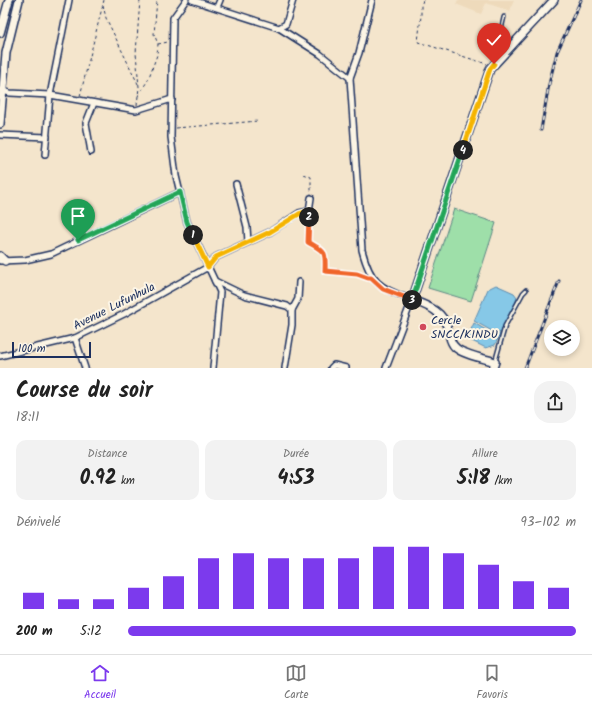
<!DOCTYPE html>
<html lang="fr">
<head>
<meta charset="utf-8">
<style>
	:root { --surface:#fff; --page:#f2f2f2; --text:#222; --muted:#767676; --line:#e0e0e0; --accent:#7c3aed }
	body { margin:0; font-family:Kalam,sans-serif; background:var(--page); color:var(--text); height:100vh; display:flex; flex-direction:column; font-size:15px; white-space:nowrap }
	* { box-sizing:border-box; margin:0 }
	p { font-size:13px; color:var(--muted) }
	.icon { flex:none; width:22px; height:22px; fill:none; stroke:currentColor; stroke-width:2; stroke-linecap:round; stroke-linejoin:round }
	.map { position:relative; height:368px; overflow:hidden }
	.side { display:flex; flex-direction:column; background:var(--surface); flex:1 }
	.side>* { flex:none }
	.controls { position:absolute; left:544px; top:320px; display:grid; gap:8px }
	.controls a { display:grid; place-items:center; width:36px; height:36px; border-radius:50%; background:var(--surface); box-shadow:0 2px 6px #0003; font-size:20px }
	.scale { position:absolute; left:12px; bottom:10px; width:79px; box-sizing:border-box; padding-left:4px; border:2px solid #1b2f5e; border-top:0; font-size:11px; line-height:14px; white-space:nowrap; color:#1b2f5e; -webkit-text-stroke:3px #fcf5e5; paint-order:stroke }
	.pin { position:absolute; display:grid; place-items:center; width:34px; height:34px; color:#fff; margin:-41px -17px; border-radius:50% 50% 50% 0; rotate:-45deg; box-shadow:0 0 4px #0007 }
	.pin .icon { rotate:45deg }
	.km { position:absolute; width:20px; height:20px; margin:-10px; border-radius:50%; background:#222; color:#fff; font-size:11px; line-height:20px; text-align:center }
	.round { display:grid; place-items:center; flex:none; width:42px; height:42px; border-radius:16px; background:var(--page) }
	.overview { display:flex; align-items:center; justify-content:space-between; height:68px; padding:0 16px }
	h1 { font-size:22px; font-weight:700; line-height:30px }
	.metrics { display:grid; grid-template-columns:repeat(3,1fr); gap:6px; height:68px; padding:4px 16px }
	.metrics div { display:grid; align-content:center; border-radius:10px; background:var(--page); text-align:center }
	.metrics b { font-size:20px; font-weight:700 }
	.metrics small { font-size:11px; font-weight:400 }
	.metrics p { font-size:11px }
	.chart { height:112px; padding:8px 16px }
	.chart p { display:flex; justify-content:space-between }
	.chart svg { width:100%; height:72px; margin-top:4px; stroke:var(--accent); stroke-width:6 }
	ul { padding:0 16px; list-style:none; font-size:13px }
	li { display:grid; grid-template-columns:64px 48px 1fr; align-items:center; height:30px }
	li i { height:10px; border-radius:5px; background:var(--accent) }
	.tabs { display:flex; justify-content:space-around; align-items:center; height:56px; border-top:1px solid var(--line); background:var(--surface); font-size:11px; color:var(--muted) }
	.tabs a { display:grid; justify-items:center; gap:2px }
	.tabs .current { color:var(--accent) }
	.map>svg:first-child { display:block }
</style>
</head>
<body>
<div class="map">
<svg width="592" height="368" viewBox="0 0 592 368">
	<rect width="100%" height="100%" fill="#f4e5cc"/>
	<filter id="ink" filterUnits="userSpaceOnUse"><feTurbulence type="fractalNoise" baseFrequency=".025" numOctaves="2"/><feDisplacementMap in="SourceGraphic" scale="8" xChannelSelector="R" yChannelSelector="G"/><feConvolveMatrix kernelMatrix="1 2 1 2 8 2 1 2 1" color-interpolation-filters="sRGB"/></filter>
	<g filter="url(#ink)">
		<polygon fill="#eedabb" points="458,0 514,0 510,11 486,3 481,14 456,4"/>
		<polygon fill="#9edfa9" stroke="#5c8784" points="454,209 496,223 471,301 428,288"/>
		<g fill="#86c8e7" stroke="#5b8bb0">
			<polygon points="496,285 514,293 517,297 513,312 507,318 501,333 492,331 474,321 488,289"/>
			<polygon points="474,323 491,333 500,334 495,345 486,348 470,340 468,336"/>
		</g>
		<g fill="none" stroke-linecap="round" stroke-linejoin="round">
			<g stroke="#1b2f5e" stroke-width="5.5">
				<g id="lane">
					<polyline points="494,61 504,17"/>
					<polyline points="495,362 505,326 523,293 526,290"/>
				</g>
			</g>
			<g stroke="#1b2f5e" stroke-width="8">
				<g id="street">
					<polyline points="186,0 173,18 171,137 176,176 187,222 220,292 213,368"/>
					<path d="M192,0L279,28L320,54L350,78L362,250C371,285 380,287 412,300L386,368"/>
					<polyline points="217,7 220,0"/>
					<polyline points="279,28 286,24 293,0"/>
					<polyline points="350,78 359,53 372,0"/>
					<polyline points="0,90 10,93 50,95 136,110 172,99"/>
					<polyline points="0,135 47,137"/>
					<polyline points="91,152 86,123 94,103"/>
					<polyline points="45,155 50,95 69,0"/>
					<polyline points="236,184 247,227 248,242"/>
					<polyline points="0,261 25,260 51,254 180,192"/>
					<polyline points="215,281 244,295 287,306 292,310 292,325 285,368"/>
					<polyline points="292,310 298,299 299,282"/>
					<polyline points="75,338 85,368"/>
					<polyline points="0,356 75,338 124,314 208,267 216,257 270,232 299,213 309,211 311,198"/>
					<polyline points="331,368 334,365 346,368"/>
				</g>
			</g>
			<g stroke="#1b2f5e" stroke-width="10">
				<g id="secondary">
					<polyline points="0,33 9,0"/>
					<polyline points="0,124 6,53 19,0"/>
					<polyline points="0,256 5,261"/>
					<path d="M493,368L495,362C486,359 461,354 455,347C450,343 450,336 448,330C444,311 428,306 412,300L490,69L554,0"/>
				</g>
			</g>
			<g stroke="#1b2f5e" stroke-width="1" stroke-dasharray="3 3" stroke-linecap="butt">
				<polyline points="423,0 421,6 421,16 418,42 487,64"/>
				<polyline points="103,5 106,18 139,86"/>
				<polyline points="158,44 168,42"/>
				<polyline points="80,96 104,0"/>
				<polyline points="138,96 148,80 157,55 158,44 154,34 157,0"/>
				<polyline points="137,105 139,87 136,53 140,0"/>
				<polyline points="176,128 258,121"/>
				<polyline points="304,174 311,177 311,194"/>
				<path d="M309,217L308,242C325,252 326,250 325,271L357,274L368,278"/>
			</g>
			<use href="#lane" stroke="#fcf5e5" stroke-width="2.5"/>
			<use href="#street" stroke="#fcf5e5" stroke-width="5"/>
			<use href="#secondary" stroke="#fcf5e5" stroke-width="7"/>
			<g stroke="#1b2f5e" stroke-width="3">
				<g id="rail">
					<polyline points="541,130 549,84 557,52 581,0"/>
					<polyline points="525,368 559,281"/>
				</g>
			</g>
			<use href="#rail" stroke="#fcf5e5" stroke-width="1.5" stroke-dasharray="4.5" stroke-linecap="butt"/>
		</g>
	</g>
	<g fill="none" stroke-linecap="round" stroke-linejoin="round" filter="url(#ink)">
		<g stroke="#fff" stroke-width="8">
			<polyline id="split-1" points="78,240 180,192 187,222 193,235"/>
		</g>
		<g stroke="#fff" stroke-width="8">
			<polyline id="split-2" points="193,235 208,267 216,257 270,232 299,214 309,211 309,217"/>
		</g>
		<g stroke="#fff" stroke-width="8">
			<path id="split-3" d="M309,217L308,242C325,252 326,250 325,271L357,274L368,278H371L383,289L412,300"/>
		</g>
		<g stroke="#fff" stroke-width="8">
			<polyline id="split-4" points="412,300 463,150"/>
		</g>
		<g stroke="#fff" stroke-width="8">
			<polyline id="split-5" points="463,150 490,69 494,64"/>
		</g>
		<use href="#split-1" stroke="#22a559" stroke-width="5"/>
		<use href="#split-2" stroke="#f5b400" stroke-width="5"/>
		<use href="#split-3" stroke="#f0652b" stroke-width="5"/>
		<use href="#split-4" stroke="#22a559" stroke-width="5"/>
		<use href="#split-5" stroke="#f5b400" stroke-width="5"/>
	</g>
	<circle fill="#d1495b" stroke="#fcf5e5" stroke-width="1.5" cx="423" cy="327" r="4"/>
	<g text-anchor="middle" stroke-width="4" stroke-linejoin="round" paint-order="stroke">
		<g font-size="12" fill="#1b2f5e" stroke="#fcf5e5">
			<text transform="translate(114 306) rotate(-27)" y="4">Avenue Lufunhula</text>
		</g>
		<g font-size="12" fill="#1b2f5e" stroke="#fcf5e5" text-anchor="start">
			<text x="431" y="324">Cercle<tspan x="431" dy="14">SNCC/KINDU</tspan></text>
		</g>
	</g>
</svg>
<div class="controls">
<a><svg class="icon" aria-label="layers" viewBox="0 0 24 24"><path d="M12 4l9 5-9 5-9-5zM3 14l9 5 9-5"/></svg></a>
</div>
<div class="scale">100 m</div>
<div class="pin" style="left:78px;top:240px;background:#1e9e55"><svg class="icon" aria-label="arrive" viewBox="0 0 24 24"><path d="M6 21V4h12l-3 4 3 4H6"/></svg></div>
<div class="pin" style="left:494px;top:64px;background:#d93025"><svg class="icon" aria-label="check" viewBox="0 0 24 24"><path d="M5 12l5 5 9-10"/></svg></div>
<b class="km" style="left:193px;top:235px">1</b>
<b class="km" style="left:309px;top:217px">2</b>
<b class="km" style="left:412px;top:300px">3</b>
<b class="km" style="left:463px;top:150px">4</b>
</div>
<section class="side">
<div class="overview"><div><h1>Course du soir</h1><p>18:11</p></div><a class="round"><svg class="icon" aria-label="share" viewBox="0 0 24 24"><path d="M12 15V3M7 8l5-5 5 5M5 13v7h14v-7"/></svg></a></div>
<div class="metrics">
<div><p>Distance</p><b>0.92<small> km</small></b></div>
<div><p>Durée</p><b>4:53</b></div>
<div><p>Allure</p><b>5:18<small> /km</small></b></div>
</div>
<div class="chart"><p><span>Dénivelé</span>93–102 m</p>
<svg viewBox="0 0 160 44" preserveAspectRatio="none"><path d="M5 44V34M15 44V38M25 44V38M35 44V31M45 44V24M55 44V13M65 44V10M75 44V13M85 44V13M95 44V13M105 44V6M115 44V6M125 44V10M135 44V17M145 44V27M155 44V31"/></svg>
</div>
<ul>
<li><b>200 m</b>5:12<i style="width:100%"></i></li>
</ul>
</section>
<nav class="tabs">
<a class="current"><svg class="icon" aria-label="home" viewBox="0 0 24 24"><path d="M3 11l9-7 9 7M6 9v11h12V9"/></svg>Accueil</a>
<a><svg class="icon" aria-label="map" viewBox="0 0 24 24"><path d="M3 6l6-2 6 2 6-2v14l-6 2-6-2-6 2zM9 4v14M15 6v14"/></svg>Carte</a>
<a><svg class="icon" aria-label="saved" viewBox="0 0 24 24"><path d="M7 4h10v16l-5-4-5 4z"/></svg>Favoris</a>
</nav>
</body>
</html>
